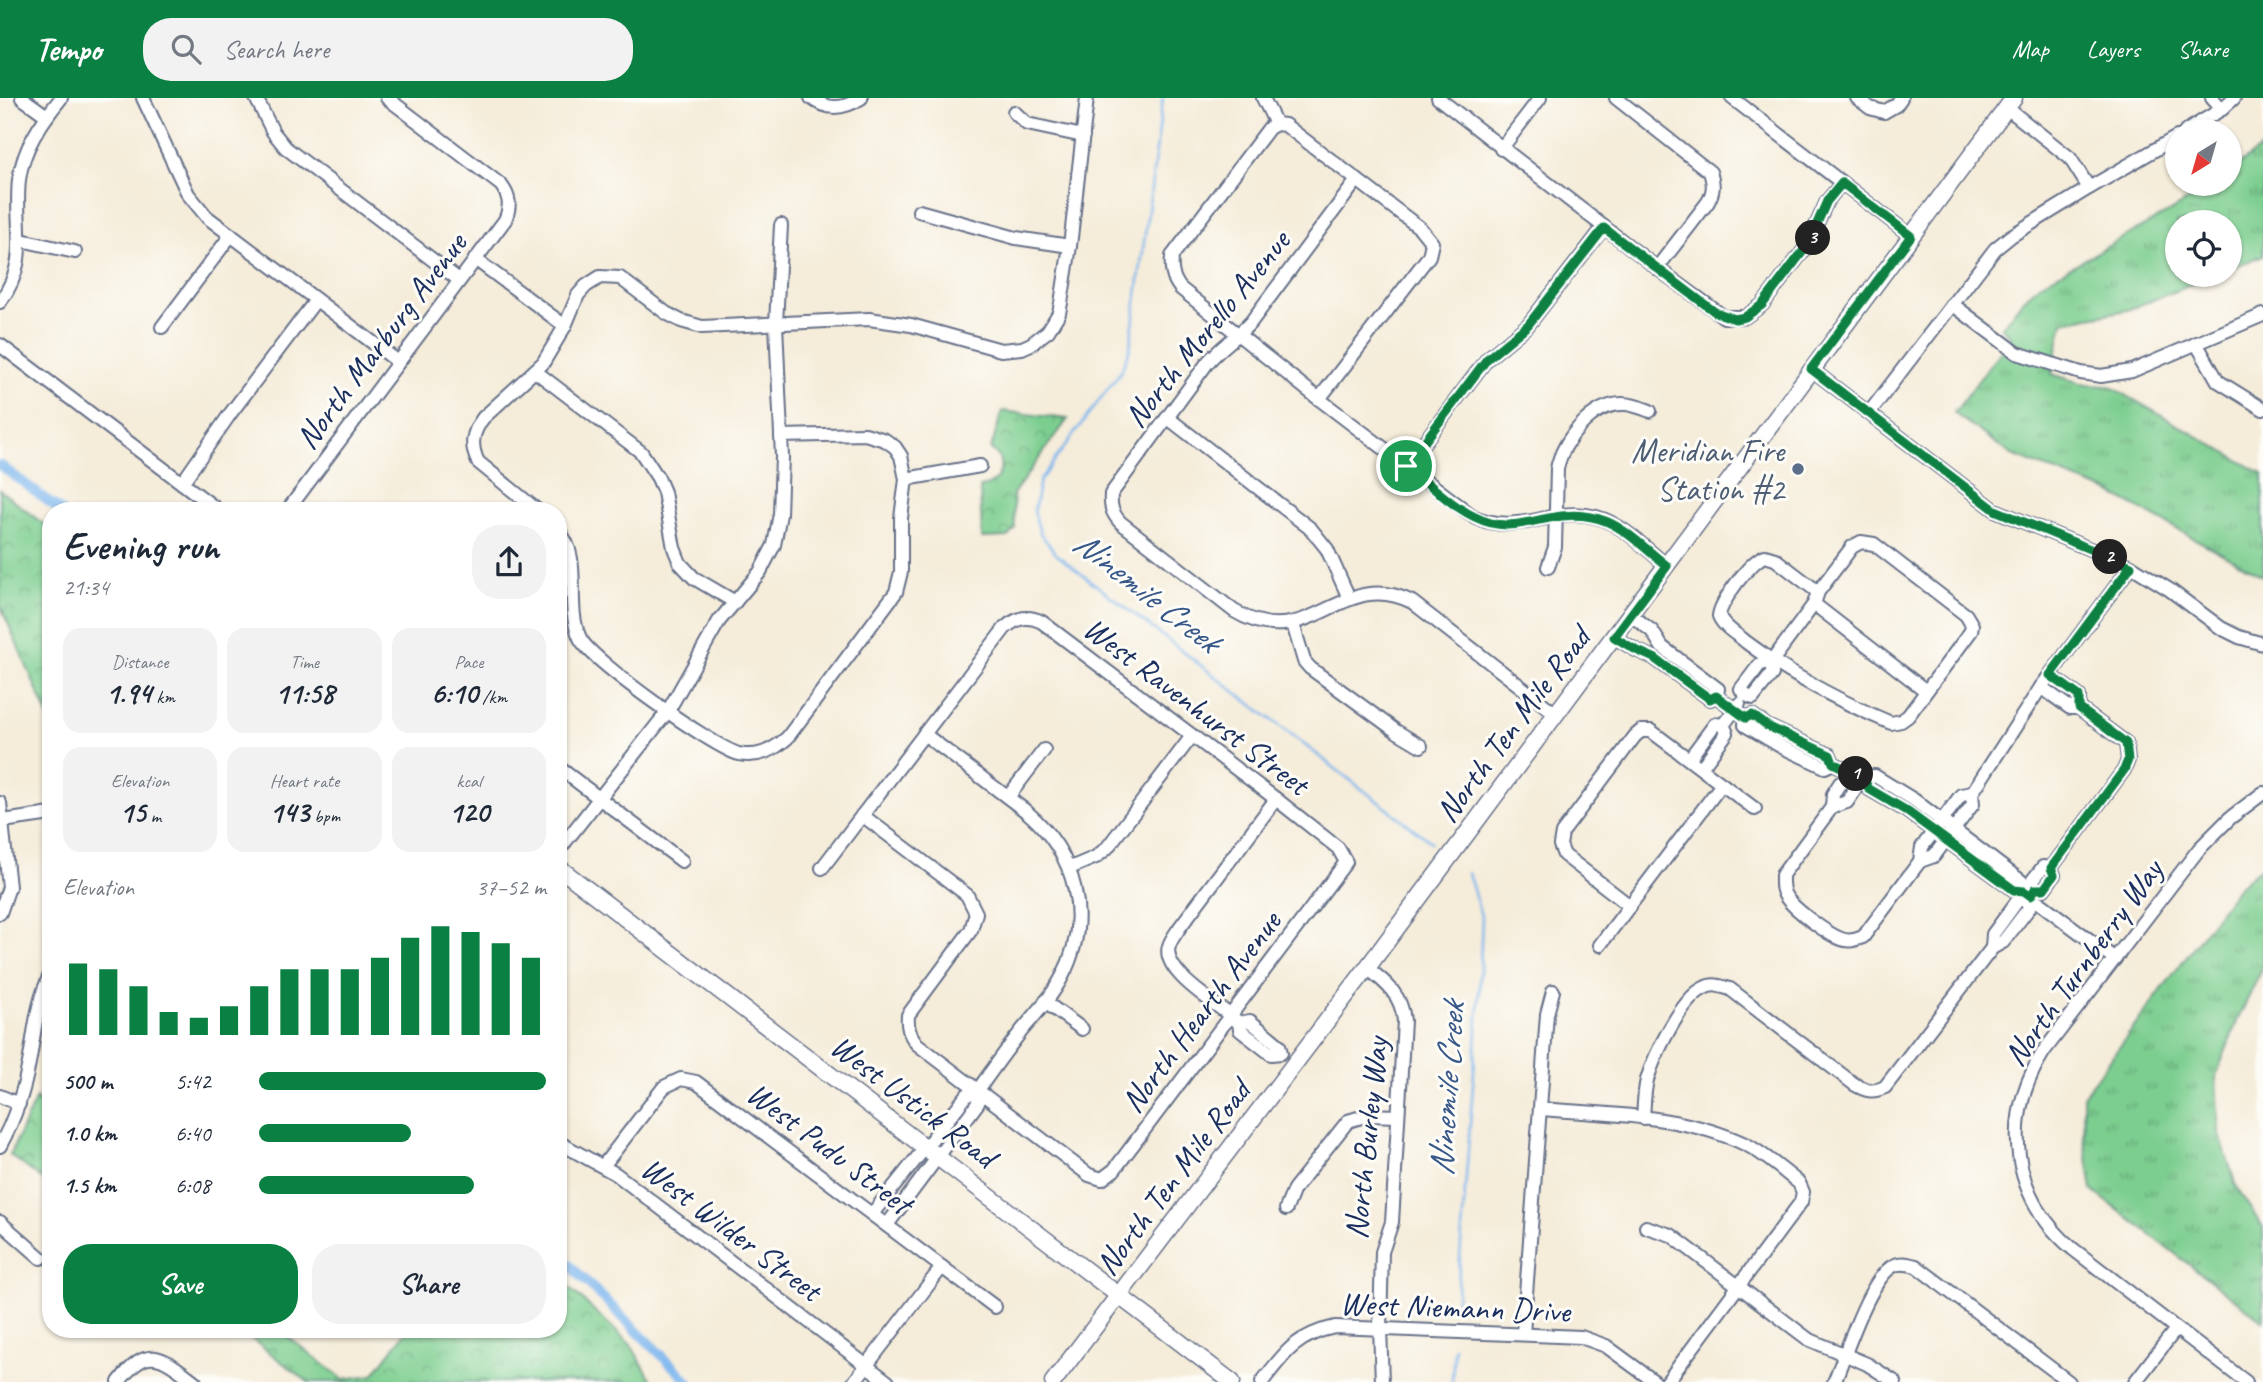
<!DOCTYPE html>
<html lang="en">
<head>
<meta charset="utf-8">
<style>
	:root { --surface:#fff; --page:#f2f2f3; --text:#1f2937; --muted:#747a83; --accent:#0b8043 }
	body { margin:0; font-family:Caveat,sans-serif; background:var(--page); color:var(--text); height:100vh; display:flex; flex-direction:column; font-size:26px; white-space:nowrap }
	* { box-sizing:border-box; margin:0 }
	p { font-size:23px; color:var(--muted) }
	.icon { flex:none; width:38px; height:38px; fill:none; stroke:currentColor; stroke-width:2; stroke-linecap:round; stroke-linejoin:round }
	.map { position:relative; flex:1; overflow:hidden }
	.panel { position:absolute; left:42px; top:404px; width:525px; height:836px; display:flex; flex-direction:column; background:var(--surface); border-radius:28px; box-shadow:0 2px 5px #0004 }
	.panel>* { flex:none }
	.needle { width:46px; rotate:217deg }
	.controls { position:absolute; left:2165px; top:21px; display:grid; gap:14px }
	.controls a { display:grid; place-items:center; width:77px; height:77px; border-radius:50%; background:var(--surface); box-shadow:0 2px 5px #0004; font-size:35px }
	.pin { position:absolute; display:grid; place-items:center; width:60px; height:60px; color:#fff; margin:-30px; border:4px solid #fff; border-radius:50%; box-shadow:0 2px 7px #0007 }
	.km { position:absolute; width:35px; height:35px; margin:-18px; border-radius:50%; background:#222; color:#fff; font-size:19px; line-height:35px; text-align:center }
	.round { display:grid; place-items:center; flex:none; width:74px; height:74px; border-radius:28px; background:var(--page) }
	.summary { display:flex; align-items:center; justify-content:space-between; height:119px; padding:0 21px }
	h1 { font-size:38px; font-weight:700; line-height:52px }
	.metrics { display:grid; grid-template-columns:repeat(3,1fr); gap:10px; height:119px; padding:7px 21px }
	.metrics div { display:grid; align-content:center; border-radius:18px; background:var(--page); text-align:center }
	.metrics b { font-size:30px; font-weight:700 }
	.metrics small { font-size:19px; font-weight:400 }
	.metrics p { font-size:19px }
	.chart { height:196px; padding:14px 21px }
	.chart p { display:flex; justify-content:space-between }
	.chart svg { width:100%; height:126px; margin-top:7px; stroke:var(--accent); stroke-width:6 }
	.cta { display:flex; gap:14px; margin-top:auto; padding:14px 21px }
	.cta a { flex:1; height:80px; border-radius:28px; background:var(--accent); color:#fff; font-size:28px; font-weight:700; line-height:80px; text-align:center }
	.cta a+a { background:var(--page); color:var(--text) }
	ul { padding:0 21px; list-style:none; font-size:23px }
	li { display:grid; grid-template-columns:112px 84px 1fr; align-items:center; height:52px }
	li i { height:18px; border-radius:9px; background:var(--accent) }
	header { display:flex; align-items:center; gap:42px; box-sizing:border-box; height:98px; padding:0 35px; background:var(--accent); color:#fff }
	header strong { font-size:33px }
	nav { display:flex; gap:38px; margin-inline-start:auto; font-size:24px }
	.search { width:490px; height:63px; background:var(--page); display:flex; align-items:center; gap:18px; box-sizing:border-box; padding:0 24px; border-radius:28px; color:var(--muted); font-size:26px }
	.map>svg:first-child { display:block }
</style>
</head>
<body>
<header>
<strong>Tempo</strong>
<div class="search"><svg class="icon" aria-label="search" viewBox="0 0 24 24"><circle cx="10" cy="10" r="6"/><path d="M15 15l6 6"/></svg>Search here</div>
<nav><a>Map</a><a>Layers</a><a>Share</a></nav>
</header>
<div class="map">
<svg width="2263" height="1284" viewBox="0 0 2263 1284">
	<defs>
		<pattern id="grass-tufts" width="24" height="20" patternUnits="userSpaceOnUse" patternTransform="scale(1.75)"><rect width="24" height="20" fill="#7cce8f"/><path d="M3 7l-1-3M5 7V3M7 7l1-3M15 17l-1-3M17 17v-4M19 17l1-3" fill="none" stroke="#65a878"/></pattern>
		<pattern id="park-crowns" width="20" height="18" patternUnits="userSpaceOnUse" patternTransform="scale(1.75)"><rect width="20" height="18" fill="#7cce8f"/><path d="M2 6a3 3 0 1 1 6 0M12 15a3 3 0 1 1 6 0" fill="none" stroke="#65a878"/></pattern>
	</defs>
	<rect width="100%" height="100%" fill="#fdfcf7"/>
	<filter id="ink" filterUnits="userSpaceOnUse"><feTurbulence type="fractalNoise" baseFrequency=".0143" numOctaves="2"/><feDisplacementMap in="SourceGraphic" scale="14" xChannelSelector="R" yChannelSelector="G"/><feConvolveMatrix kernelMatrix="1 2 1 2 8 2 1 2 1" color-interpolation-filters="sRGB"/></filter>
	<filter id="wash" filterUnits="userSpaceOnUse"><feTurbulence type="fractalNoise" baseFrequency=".00686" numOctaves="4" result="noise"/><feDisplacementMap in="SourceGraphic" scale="28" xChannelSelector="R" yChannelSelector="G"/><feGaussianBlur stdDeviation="1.57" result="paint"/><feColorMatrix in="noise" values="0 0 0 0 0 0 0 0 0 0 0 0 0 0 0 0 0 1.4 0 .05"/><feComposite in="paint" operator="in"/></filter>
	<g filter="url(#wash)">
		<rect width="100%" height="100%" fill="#f5ecd9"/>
		<g fill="url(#grass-tufts)" stroke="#4c7e76" stroke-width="2">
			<polygon points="2263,48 2263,157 2230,171 2230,124 2177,124 2177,177 2216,177 2127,212 2063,224 2052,276 2087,287 2110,288 2263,376 2263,478 2109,394 2012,357 1954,315 2011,239 2001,230 2022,203 2040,186 2173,112 2212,86 2230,86 2230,74"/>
			<polygon points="2263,768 2263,869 2238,921 2216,978 2219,1034 2236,1088 2263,1130 2263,1223 2092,1092 2084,1041 2083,998 2238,789"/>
		</g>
		<g fill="url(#park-crowns)" stroke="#4c7e76" stroke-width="2">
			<path d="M1002,313L1068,321L1013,396L1015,431L1008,439L982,440L980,389C1001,387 1008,363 991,351Z"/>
			<polygon points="0,392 51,432 51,624 0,507"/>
			<path d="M36,1000C58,1023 51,1058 51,1088L10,1057Z"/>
			<polygon points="558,1179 631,1247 653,1284 308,1284 240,1232 279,1232 343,1281 373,1277 407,1232 558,1232"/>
		</g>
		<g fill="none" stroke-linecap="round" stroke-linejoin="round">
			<g stroke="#7db6ee" stroke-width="2.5">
				<polyline points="1163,0 1130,250 1121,273 1040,382 1034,413 1040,435 1057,457 1431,744"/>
				<polyline points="1456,1212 1478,920 1482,821 1468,775"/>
				<polyline points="1452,1284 1454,1249"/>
			</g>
			<g stroke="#7db6ee" stroke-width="10">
				<polyline points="0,367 61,413"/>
				<polyline points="558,1156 689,1284"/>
			</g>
		</g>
	</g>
	<g filter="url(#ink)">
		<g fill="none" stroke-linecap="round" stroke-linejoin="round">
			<g stroke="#677189" stroke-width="16">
				<g id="minor">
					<polyline points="22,0 47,18"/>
					<polyline points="143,0 188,96 207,119 397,263"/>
					<polyline points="256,0 273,34 286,50 459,182"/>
					<path d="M811,0C828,13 844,11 861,0"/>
					<polyline points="1263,0 1276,26 1285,27 1420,130 1432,145 1429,158 1319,301"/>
					<polyline points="1438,0 1657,170 1724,219 1745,219 1762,207 1807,148 1827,103 1842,85"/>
					<path d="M1616,0L1710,74C1714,86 1714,93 1708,104L1657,170"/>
					<polyline points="1732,0 1911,138"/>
					<polyline points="1857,0 1870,10 1884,14 1896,7 1901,0"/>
					<polyline points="2212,0 2222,11"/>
					<polyline points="2007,10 2070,60 2089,90"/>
					<polyline points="1014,14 1027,26 1083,38"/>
					<path d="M1276,26L1269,30L1172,158C1171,172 1172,179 1180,190L1319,301L1474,419C1522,439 1552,407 1596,419C1623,426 1646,451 1667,468"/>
					<polyline points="2186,33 2222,11 2234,0"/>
					<polyline points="1501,51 1540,0"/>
					<path d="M1357,82L1251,224C1237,239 1221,249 1208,264L1111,396C1110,408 1112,415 1120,424L1234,513C1310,559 1341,468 1412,504L1556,616"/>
					<polyline points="919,113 1016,140 1070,148"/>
					<polyline points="21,142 75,154"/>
					<polyline points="475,161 565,228"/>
					<path d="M0,204C31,162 14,129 19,82C23,50 41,25 61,0"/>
					<polyline points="1952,206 2017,255 2081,275 2101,278 2132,273 2263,217"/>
					<polyline points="162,229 231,137"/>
					<polyline points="2196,245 2218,283 2263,311"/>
					<polyline points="0,247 219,413"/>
					<polyline points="1811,271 1995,412 2131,468 2170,492 2221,530 2239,539 2263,546"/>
					<polyline points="535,273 641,354 658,380 664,394 674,450 680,465 694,480 735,504"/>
					<polyline points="1869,315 1995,151 2011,138 2089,90 2177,39"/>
					<polyline points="1168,320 1311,431 1327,451 1349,500"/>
					<polyline points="1406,368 1487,261 1528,227 1604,129"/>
					<polyline points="906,381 980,368"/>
					<polyline points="182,385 230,316 316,202"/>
					<path d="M287,413L505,122C511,108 510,99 501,87L387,0"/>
					<path d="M538,413L478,364C470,347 472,335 483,320L543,265L565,228L578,197L586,188L600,179L620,180L666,215L681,223L702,229L869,221L911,227L1001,252L1022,250L1031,246L1048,233L1059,215L1061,205L1070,148L1087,0"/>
					<path d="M558,432C584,461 564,506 580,540C590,562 714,650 739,656C757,660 774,652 787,640L896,494L901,474V420L906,381L901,358L895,349L885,342L865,336L781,338"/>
					<path d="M1548,469L1555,449L1557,371C1562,343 1592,305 1624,306C1632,306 1642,310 1650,313"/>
					<polyline points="1814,506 1926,593"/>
					<polyline points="1631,517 1652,533 1662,549 1718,591 1716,598"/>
					<polyline points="1293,526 1304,563 1310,570 1396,633 1421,648"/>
					<polyline points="1614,539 1636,552 1654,560 1710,601 1716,598 1746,620 1745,627 1782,649 1825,669 1833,665"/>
					<path d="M1772,563L1814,506L1818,494L1852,449L1861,444L1874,446L1966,517L1972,527L1971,533L1908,618L1901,623L1891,625C1839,603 1791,578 1746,544C1737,536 1724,530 1719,518C1720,504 1751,462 1765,458L1775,461L1818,494"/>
					<polygon points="1772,563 1772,576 1753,600 1745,597 1741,591 1760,566"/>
					<polyline points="2041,589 2070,610 2079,610 2079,598 2050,577"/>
					<polyline points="1746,620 1752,617 1767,628 1830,657 1833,665 1863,680 1875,678 1914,702 2021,783 2024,793 2014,792 1905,712 1869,691 1863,680"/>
					<path d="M924,636L1027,714C1076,756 1093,820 1062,879C1052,898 1037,915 1023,931C1007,951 993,971 978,992"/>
					<polyline points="1689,661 1715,626 1723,627"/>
					<polyline points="558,669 682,763"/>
					<polyline points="1701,670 1727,635 1723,627 1739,606"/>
					<polyline points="1851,682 1840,685 1833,696 1832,709 1847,704 1855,692 1851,682 1854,675"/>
					<polyline points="1972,695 1973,706 1934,758 1920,763 1922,749 1961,697 1972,695 2041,589 2131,468"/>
					<polyline points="1008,699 1044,652"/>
					<polyline points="0,705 9,789 0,815"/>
					<path d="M1832,709L1782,777C1782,785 1781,792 1786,799C1794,811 1827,836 1841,841C1849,844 1855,842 1863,839L1920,763"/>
					<polyline points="3,723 51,716"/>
					<polyline points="558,753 668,613 719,523 760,474 774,447 780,416 782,359 776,226 781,127"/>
					<polygon points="2043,769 2051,770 2054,777 2044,791 2036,791 2032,783"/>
					<path d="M822,770C883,689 944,609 1005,530C1017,519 1028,517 1042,524L1276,701L1338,750L1346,764L1114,1072L1102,1081L1089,1077L917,946C909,936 907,929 908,917L971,832L976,815L967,797L862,717"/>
					<polyline points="1070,770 1096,759 1107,750 1192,638"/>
					<polyline points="2051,770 2124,672 2128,662 2126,645 2079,610"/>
					<polyline points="2024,793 2115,861"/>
					<polygon points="2018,802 2027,802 2029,810 2003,844 1992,850 1993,836"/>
					<polyline points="1630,808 1564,757 1560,747 1562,735 1635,638 1641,633 1651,633 1755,711"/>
					<polyline points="1600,847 1722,686"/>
					<path d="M1367,870C1387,885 1402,898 1404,923L1392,1124L1382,1154L1380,1230L1382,1284"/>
					<polyline points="1045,904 1082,931"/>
					<path d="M1239,925L1250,923L1279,947L1281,955L1271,956L1240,932L1239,925L1231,918C1214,904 1161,873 1169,848C1171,841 1177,834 1180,829L1276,701"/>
					<polyline points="0,998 19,1006"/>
					<path d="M1541,1011C1610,1017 1683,1016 1747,1047C1766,1057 1782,1072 1799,1085L1803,1094L1801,1104L1667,1284"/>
					<path d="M1643,1020C1644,1007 1644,994 1647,982C1654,958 1681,901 1704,890C1713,885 1721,888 1730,891L1854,986C1866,993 1872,995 1885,989L1992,850"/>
					<polyline points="558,1044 616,1076 888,1284"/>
					<path d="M0,1048C14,1022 24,994 29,965C35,934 36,905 51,875"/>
					<polyline points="603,1068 664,989 681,981 696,984 995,1209"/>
					<polyline points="1286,1111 1294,1091 1348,1023 1368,1017 1398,1018"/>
					<polyline points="872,1116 968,996 978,992 978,1005 887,1127"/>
					<polyline points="0,1124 41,1160"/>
					<polyline points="1646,1129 1671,1137 1808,1241 1867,1266 1895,1284"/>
					<polyline points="1523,1236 1547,916 1553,893"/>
					<path d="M119,1284C148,1245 162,1259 195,1284"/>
					<polyline points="854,1284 942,1169"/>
					<path d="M1262,1284C1285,1254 1297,1237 1335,1229L1581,1239L1606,1248L1655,1284"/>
					<path d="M1834,1284C1845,1259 1870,1177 1895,1167C1902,1164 1909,1166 1916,1168L2069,1284"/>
					<polyline points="2135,1284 2176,1231"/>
					<path d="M2246,1284L2073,1151C2011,1099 2001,1021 2044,953L2199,751L2230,720L2263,695"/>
				</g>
			</g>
			<g stroke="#677189" stroke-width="19">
				<g id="major">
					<polyline points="558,769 1232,1284"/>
					<polyline points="1053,1284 1367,870 2014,0"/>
				</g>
			</g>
			<use href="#minor" stroke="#fff" stroke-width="12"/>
			<use href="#major" stroke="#fff" stroke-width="16"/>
		</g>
	</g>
	<g fill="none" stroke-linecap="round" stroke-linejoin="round" filter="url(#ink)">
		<g stroke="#fff" stroke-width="14">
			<path id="route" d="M1842,85L1911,138L1811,271L1995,412L2131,468L2050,577L2079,598V610L2126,645L2128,662L2124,672L2051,770L2054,777L2044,791H2035L2031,798L2024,793L2014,792L1905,712L1869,691L1863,680L1833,665L1830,657L1767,628L1752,617L1746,620L1716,598L1710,601L1654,560L1636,552L1614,539L1667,468C1626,435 1606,408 1549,420C1529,424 1511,430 1491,425C1459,417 1432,387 1406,368L1487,261L1528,227L1604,130L1715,214L1735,221L1745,219L1762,207L1807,148L1827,103Z"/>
		</g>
		<use href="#route" stroke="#0b8043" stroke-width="9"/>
	</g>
	<circle fill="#5c6f8a" stroke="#fdfcf7" stroke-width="2.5" cx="1798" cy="371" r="7"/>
	<g text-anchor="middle" stroke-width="6" stroke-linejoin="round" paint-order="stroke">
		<g font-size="33" fill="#1b2f5e" stroke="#fdfcf7">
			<text transform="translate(1206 230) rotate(-51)" y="12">North Morello Avenue</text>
			<text transform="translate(380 242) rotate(-53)" y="12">North Marburg Avenue</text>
			<text transform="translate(1197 607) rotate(37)" y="12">West Ravenhurst Street</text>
			<text transform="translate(1512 626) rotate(-53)" y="12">North Ten Mile Road</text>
			<text transform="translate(2082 864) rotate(-54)" y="12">North Turnberry Way</text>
			<text transform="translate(1200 913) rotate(-53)" y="12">North Hearth Avenue</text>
			<text transform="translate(914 1002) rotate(37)" y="12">West Ustick Road</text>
			<text transform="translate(1365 1040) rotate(-84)" y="12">North Burley Way</text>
			<text transform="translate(830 1049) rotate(37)" y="12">West Pudu Street</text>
			<text transform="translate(1172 1079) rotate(-53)" y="12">North Ten Mile Road</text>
			<text transform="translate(732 1130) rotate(37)" y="12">West Wilder Street</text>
			<text transform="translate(1455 1208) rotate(2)" y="12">West Niemann Drive</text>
		</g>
		<g font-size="33" fill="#4e5e75" stroke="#fdfcf7" text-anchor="end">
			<text x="1784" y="364">Meridian Fire<tspan x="1784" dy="38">Station #2</tspan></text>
		</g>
		<g font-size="35" font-style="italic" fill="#385889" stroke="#fdfcf7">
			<text transform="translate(1147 493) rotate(38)" y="12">Ninemile Creek</text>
			<text transform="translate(1446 991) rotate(-86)" y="12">Ninemile Creek</text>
		</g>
	</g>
</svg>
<div class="controls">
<a><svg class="needle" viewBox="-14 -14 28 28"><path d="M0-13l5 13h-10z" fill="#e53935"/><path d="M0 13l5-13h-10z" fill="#747a83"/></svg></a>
<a><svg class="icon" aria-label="locate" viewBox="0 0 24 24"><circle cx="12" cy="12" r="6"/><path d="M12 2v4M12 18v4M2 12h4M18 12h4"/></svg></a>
</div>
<div class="pin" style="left:1406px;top:368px;background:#1e9e55"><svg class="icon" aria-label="arrive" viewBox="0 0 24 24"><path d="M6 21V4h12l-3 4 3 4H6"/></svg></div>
<b class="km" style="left:1856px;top:676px">1</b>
<b class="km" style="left:2110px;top:459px">2</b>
<b class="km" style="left:1813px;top:140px">3</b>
<section class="panel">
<div class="summary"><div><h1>Evening run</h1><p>21:34</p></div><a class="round"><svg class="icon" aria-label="share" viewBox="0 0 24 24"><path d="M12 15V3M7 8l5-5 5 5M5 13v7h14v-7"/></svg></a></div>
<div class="metrics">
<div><p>Distance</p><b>1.94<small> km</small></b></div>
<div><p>Time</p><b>11:58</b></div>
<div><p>Pace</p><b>6:10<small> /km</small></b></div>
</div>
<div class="metrics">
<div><p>Elevation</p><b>15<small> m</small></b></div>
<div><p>Heart rate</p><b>143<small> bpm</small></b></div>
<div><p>kcal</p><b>120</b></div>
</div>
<div class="chart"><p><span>Elevation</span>37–52 m</p>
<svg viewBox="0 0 160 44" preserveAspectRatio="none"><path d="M5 44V19M15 44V21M25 44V27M35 44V36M45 44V38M55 44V34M65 44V27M75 44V21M85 44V21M95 44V21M105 44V17M115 44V10M125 44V6M135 44V8M145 44V12M155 44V17"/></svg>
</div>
<ul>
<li><b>500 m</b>5:42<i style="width:100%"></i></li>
<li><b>1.0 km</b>6:40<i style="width:53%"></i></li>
<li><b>1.5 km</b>6:08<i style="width:75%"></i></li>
</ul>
<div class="cta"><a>Save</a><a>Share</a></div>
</section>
</div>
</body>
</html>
